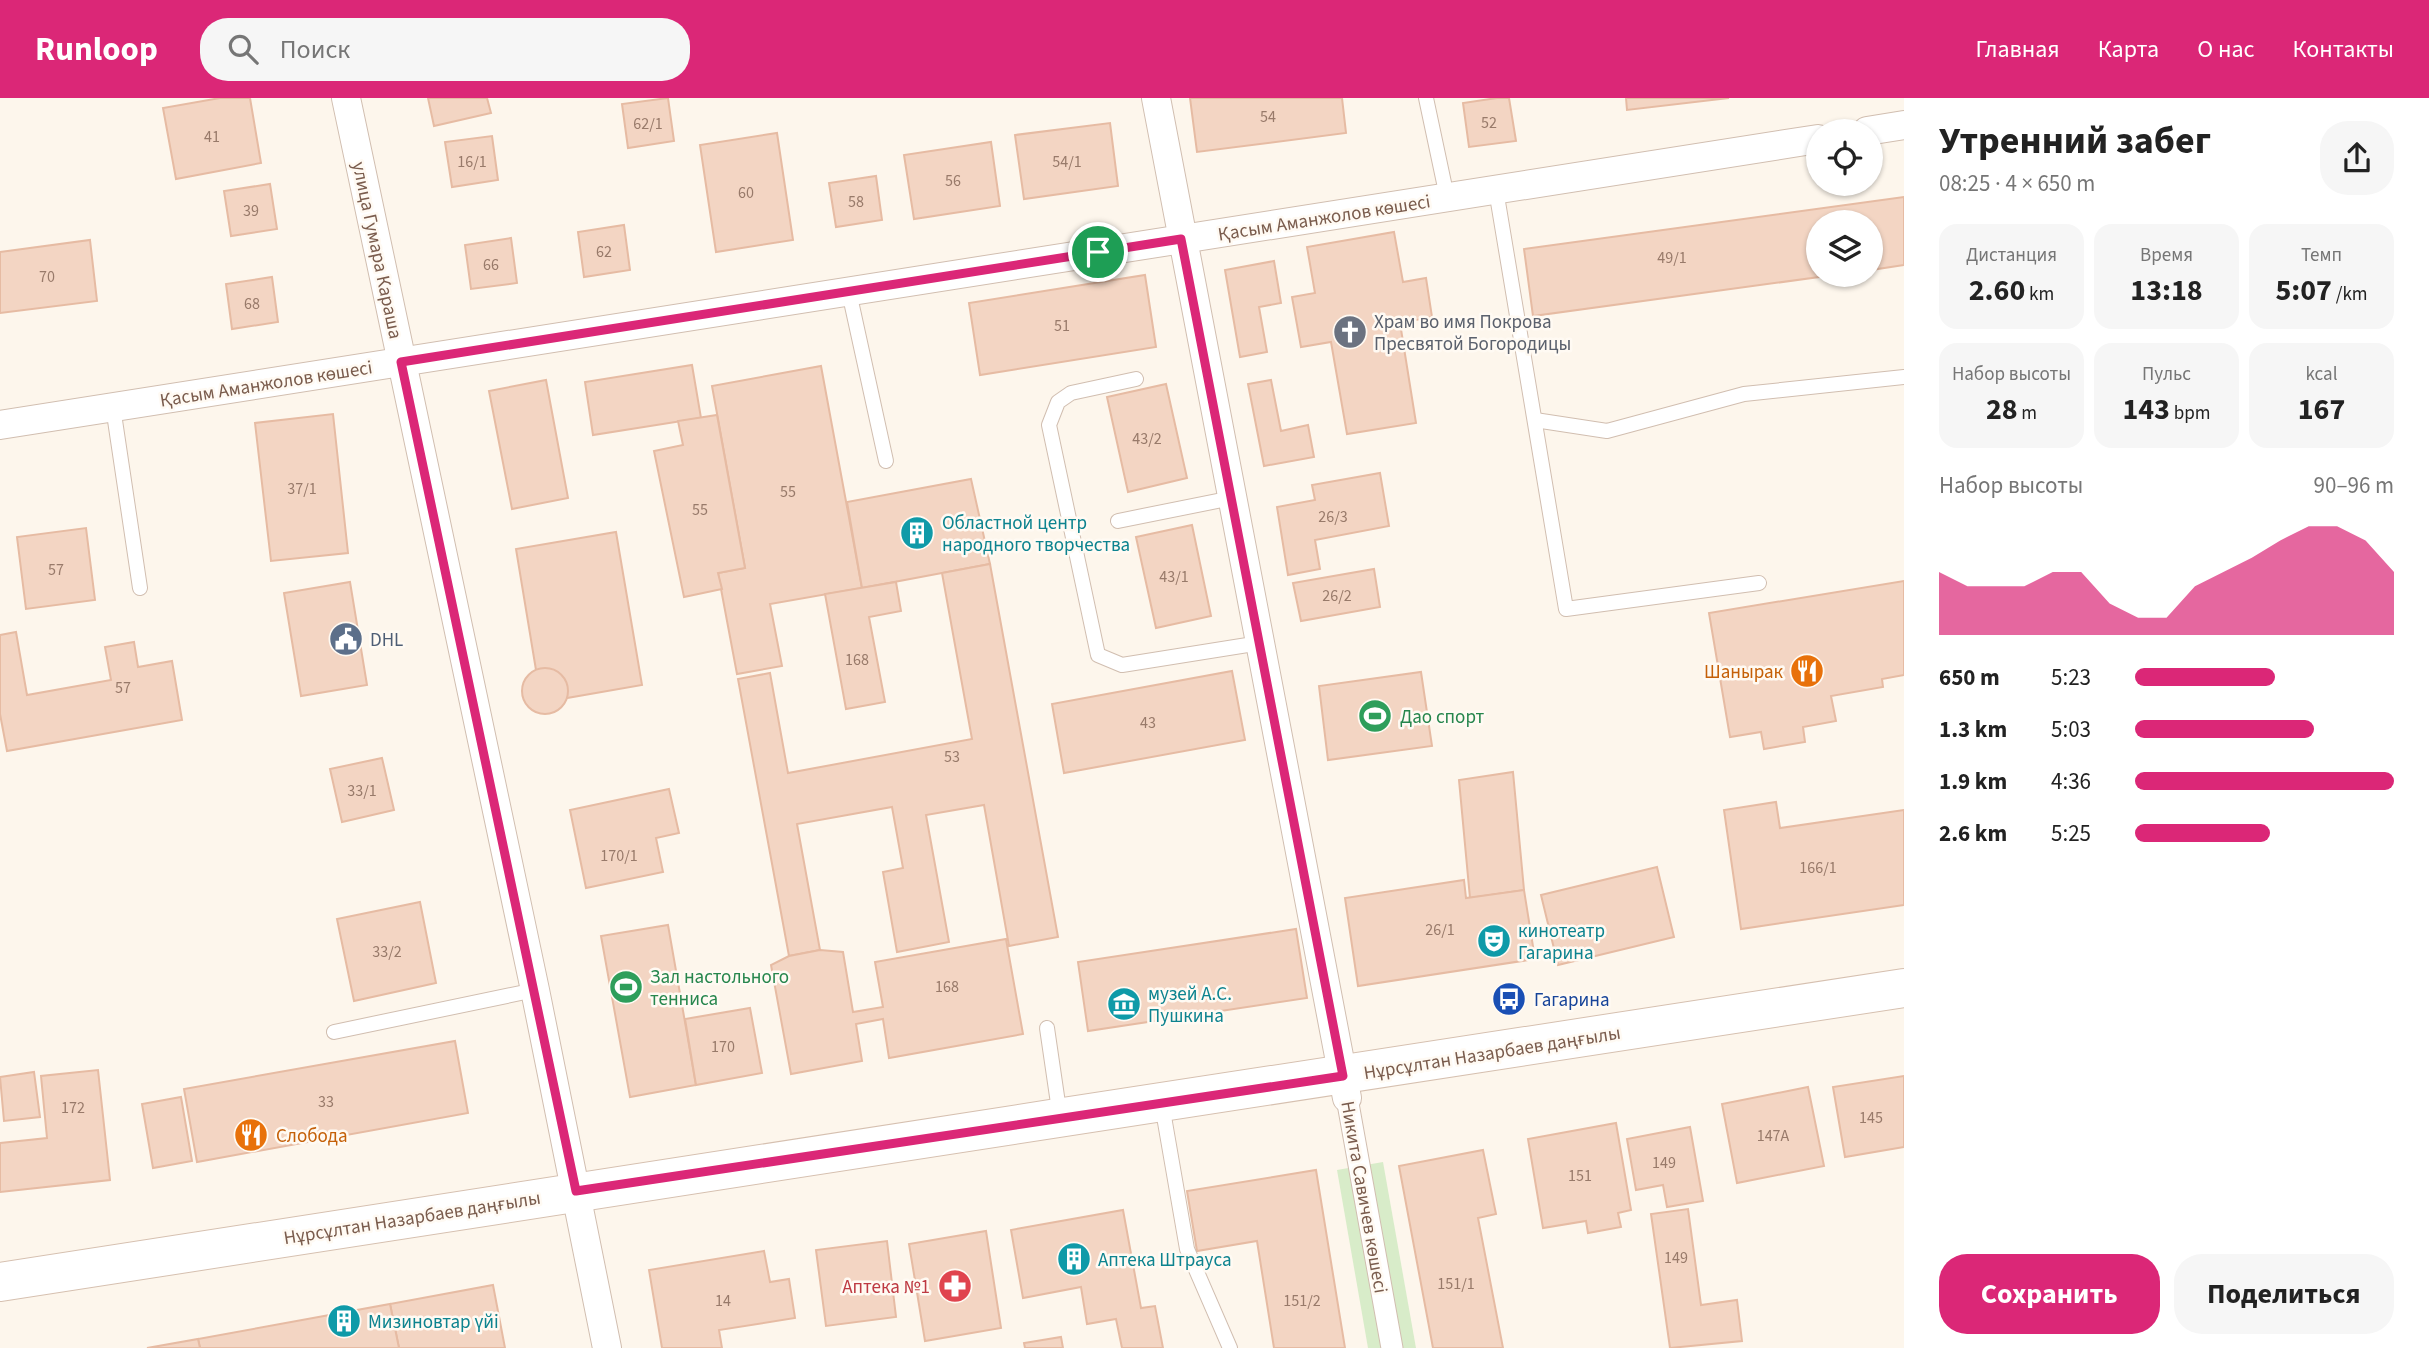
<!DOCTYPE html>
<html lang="ru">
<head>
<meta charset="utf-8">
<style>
	:root { --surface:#fff; --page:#f6f6f6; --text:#222; --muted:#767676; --accent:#db2777 }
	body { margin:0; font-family:"Source Sans 3",sans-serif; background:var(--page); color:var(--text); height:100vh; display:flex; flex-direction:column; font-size:26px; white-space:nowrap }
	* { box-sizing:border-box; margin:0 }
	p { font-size:23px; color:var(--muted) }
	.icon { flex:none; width:38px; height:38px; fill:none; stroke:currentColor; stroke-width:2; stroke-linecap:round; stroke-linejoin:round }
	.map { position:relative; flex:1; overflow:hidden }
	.details { display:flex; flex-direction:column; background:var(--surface); width:525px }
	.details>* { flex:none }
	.fabs { position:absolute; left:1806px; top:21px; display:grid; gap:14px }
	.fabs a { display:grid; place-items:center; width:77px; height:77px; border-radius:50%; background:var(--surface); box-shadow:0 2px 5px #0004; font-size:35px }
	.pin { position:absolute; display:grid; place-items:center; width:60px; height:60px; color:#fff; margin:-30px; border:4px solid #fff; border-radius:50%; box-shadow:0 2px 7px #0007 }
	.round { display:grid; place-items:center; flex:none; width:74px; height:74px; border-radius:28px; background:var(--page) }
	.summary { display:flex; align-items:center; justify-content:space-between; height:119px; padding:0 35px }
	h1 { font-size:38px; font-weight:700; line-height:52px }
	.metrics { display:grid; grid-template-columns:repeat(3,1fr); gap:10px; height:119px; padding:7px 35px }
	.metrics div { display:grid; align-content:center; border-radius:18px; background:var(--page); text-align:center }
	.metrics b { font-size:30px; font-weight:700 }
	.metrics small { font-size:19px; font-weight:400 }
	.metrics p { font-size:19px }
	.chart { height:196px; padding:14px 35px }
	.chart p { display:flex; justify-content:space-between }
	.chart svg { width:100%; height:126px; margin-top:7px; fill:var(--accent); opacity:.7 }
	.cta { display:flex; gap:14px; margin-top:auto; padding:14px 35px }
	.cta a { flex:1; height:80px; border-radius:28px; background:var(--accent); color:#fff; font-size:28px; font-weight:700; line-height:80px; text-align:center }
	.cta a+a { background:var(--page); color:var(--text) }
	ul { padding:0 35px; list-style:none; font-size:23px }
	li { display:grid; grid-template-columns:112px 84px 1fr; align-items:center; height:52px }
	li i { height:18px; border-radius:9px; background:var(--accent) }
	header { display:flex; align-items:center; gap:42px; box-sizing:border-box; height:98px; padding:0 35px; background:var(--accent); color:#fff }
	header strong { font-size:33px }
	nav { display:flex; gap:38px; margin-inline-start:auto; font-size:24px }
	.search { width:490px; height:63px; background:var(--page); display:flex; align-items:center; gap:18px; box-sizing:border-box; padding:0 24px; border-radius:28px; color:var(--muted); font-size:26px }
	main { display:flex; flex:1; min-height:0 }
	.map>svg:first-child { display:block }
</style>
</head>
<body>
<header>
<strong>Runloop</strong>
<div class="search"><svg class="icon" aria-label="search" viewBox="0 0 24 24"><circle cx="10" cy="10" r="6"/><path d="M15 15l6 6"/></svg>Поиск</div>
<nav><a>Главная</a><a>Карта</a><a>О нас</a><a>Контакты</a></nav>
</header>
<main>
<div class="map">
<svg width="1904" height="1250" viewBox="0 0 1904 1250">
	<rect width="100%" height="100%" fill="#fdf6ec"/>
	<polygon fill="#d8ecc9" points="1383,1064 1416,1250 1368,1250 1337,1072"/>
	<g fill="#f3d5c3" stroke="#e6bba3" stroke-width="2">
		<polygon points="220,0 250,0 261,65 176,81 163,10"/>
		<polygon points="428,0 487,0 491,15 434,28"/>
		<polygon points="668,0 674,43 628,50 622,6"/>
		<polygon points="1190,0 1342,0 1346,35 1197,54"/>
		<polygon points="1497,0 1509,0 1516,43 1469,49 1463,5"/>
		<polygon points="1626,0 1729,0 1627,12"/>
		<polygon points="1110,25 1118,88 1024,101 1015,37"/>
		<polygon points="777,35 793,142 716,154 700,47"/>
		<polygon points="492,38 498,82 452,89 445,44"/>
		<polygon points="991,44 1000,108 914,121 904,57"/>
		<polygon points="876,78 882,122 836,129 829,85"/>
		<polygon points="270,86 277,131 231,138 224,93"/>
		<polygon points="1904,99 1904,167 1871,172 1871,124 1818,124 1818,177 1834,177 1533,218 1524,151"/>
		<polygon points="624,127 630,172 584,179 578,134"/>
		<polygon points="1394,134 1403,184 1426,180 1432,219 1400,225 1416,325 1347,336 1331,244 1301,249 1292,199 1315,195 1307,149"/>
		<polygon points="511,140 517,185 471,191 465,147"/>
		<polygon points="90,142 97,203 0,215 0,154"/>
		<polygon points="1274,163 1281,205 1259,209 1267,254 1240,259 1225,172"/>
		<polygon points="1145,177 1156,249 980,277 969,205"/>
		<polygon points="272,179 278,224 232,231 226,186"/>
		<polygon points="692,267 701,320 593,337 585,284"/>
		<polygon points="821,268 862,490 770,506 782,568 737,576 718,475 745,470 712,288"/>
		<polygon points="546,282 568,400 512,411 489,293"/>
		<polygon points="1271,282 1281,333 1308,327 1314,359 1264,368 1248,286"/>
		<polygon points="1166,286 1187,380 1128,394 1107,299"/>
		<polygon points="333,316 348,455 271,463 255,325"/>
		<polygon points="717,317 745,470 718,475 722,491 684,499 654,353 683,347 678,323"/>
		<polygon points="1380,375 1389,428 1315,442 1320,471 1288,477 1277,409 1315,402 1312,387"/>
		<polygon points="971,381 990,466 862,490 847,404"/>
		<polygon points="1192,427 1211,518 1156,530 1136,439"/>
		<polygon points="86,430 95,502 26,511 17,439"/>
		<polygon points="616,434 642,587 567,600 566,585 557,574 536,572 516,451"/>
		<polygon points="990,466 1058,839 1009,848 984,707 926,717 949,844 897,854 883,774 903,770 892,709 797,726 820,852 789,858 738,581 770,575 788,675 972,641 942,475"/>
		<polygon points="1374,471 1380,509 1301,523 1293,485"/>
		<polygon points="1904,483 1904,577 1882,581 1883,589 1831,598 1836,623 1803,629 1805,644 1764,651 1761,634 1730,639 1709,515"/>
		<polygon points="350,484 367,587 301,598 284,495"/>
		<polygon points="896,484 901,513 869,519 885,604 846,611 825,496"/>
		<polygon points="16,534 27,597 111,582 105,549 134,544 138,569 172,563 182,622 7,653 0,616 0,537"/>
		<circle cx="545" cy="593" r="23"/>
		<polygon points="1232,573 1245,642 1064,675 1052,606"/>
		<polygon points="1421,574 1432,648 1328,662 1319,588"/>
		<polygon points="382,660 394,712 342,724 330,671"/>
		<polygon points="1513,674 1524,792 1470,800 1459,682"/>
		<polygon points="669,691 679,735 656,740 663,774 586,790 570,712"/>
		<polygon points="1776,704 1780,730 1904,712 1904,807 1741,831 1724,712"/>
		<polygon points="1657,769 1674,839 1558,867 1541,797"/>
		<polygon points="1464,782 1466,800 1524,792 1535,861 1358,888 1345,800"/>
		<polygon points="420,804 436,885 354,903 337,821"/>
		<polygon points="668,827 696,987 630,999 601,838"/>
		<polygon points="1296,831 1307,900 1088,933 1078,864"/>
		<polygon points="1006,841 1023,936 889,960 883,921 856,926 862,963 791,976 771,867 789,858 820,852 843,854 853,914 883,909 875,864"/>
		<polygon points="750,910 762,975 696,987 685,921"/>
		<polygon points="455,943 468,1015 197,1064 184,991"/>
		<polygon points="98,972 110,1082 0,1094 0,1045 47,1040 41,978"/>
		<polygon points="34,974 40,1019 4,1023 0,979"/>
		<polygon points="1904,978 1904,1049 1845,1059 1833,989"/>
		<polygon points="1808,989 1824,1068 1737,1085 1722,1006"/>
		<polygon points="181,999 192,1063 153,1070 142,1006"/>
		<polygon points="1616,1025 1631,1112 1618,1115 1621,1129 1588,1135 1586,1123 1543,1130 1528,1041"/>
		<polygon points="1690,1029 1703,1103 1667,1109 1663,1087 1636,1092 1627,1041"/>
		<polygon points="1483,1052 1496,1116 1478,1120 1503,1250 1433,1250 1399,1068"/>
		<polygon points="1316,1072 1345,1250 1274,1250 1257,1143 1197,1153 1187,1093"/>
		<polygon points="1688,1111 1701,1207 1737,1202 1742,1243 1670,1250 1651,1116"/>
		<polygon points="1123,1112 1141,1210 1155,1208 1163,1250 1122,1250 1116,1221 1087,1226 1081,1189 1023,1200 1011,1132"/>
		<polygon points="986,1133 1001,1230 925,1243 909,1146"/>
		<polygon points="887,1143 896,1219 826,1228 816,1152"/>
		<polygon points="764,1153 770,1184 789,1181 795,1220 719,1232 722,1250 662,1250 649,1172"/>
		<polygon points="493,1187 505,1250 399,1250 390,1206"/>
		<polygon points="390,1206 399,1250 200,1250 198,1241"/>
		<polygon points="1061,1239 1063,1250 1025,1250 1024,1245"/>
		<polygon points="198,1241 200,1250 147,1250"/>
	</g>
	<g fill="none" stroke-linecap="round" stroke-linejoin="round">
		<g stroke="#d1beb0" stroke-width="16">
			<g id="service">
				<polyline points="1426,0 1447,99"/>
				<polyline points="1496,92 1566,511 1759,485"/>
				<polyline points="849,194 886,363"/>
				<polyline points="1136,281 1071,295 1058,304 1049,327 1098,557 1122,567 1260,545"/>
				<polyline points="113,309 140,490"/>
				<polyline points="1535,322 1607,333 1744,296 1904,279"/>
				<polyline points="1118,423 1232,400"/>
				<polyline points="1047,930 1060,1019"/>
				<polyline points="334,934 535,892"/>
				<polyline points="1162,1007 1187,1151 1230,1250"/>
			</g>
		</g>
		<g stroke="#d1beb0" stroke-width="23">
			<polyline id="pedestrian" points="1347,1000 1392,1250"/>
		</g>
		<g stroke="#d1beb0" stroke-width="30">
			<g id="minor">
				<polyline points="346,0 535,892 607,1250"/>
				<polyline points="1156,0 1347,1000"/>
				<polyline points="1867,33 1904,27"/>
				<polyline points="0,327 1818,41"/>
			</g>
		</g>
		<g stroke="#d6c0b0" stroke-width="40">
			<path id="secondary" d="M0,1184C635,1084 1269,988 1904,890"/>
		</g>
		<use href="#service" stroke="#fff" stroke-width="14"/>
		<use href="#pedestrian" stroke="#fff" stroke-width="21"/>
		<use href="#minor" stroke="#fff" stroke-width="28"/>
		<use href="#secondary" stroke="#fff" stroke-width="38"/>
	</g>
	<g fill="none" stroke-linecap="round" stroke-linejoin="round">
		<g stroke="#fff" stroke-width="14">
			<polygon id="route" points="1181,141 1343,978 576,1093 401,264"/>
		</g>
		<use href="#route" stroke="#db2777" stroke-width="9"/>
	</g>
	<defs>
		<g id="church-disc" transform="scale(1.75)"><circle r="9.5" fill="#6b7280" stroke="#fffaf3"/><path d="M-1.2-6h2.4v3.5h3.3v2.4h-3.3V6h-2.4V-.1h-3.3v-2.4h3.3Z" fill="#fff"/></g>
		<g id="building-disc" transform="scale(1.75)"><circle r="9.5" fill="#0f9aa8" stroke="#fffaf3"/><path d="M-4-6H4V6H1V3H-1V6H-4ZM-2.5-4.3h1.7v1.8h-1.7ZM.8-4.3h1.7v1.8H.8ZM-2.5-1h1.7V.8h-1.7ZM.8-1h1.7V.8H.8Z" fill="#fff"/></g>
		<g id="civic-disc" transform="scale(1.75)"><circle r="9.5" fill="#5c6f8a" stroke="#fffaf3"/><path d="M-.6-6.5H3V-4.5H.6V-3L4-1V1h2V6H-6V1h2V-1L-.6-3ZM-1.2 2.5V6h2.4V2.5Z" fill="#fff"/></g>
		<g id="restaurant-disc" transform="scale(1.75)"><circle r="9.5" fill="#e8710a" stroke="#fffaf3"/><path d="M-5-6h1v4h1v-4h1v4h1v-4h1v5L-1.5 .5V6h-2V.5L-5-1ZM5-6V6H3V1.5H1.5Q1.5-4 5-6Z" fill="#fff"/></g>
		<g id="stadium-disc" transform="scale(1.75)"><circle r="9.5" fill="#2e9e5b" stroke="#fffaf3"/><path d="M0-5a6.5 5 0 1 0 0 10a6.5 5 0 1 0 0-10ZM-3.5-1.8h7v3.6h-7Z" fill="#fff"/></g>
		<g id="theatre-disc" transform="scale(1.75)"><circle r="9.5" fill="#0f9aa8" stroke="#fffaf3"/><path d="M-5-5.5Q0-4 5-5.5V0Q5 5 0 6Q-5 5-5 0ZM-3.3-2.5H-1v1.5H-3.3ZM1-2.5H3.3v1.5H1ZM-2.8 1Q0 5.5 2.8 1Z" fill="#fff"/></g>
		<g id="bus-disc" transform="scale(1.75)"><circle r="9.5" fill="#1a4fb4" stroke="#fffaf3"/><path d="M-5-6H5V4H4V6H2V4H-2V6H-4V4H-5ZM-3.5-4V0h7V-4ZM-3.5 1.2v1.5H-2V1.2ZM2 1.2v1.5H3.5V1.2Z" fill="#fff"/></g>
		<g id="museum-disc" transform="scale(1.75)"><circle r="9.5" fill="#0f9aa8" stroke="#fffaf3"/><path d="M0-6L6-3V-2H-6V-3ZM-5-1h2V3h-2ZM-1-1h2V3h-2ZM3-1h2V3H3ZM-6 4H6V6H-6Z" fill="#fff"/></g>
		<g id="pharmacy-disc" transform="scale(1.75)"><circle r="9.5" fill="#e0444e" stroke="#fffaf3"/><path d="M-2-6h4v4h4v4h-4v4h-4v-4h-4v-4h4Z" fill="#fff"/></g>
	</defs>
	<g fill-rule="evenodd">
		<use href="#church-disc" x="1350" y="234"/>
		<use href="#building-disc" x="917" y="435"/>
		<use href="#civic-disc" x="346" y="541"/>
		<use href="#restaurant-disc" x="1807" y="573"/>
		<use href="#stadium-disc" x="1375" y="618"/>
		<use href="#theatre-disc" x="1494" y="843"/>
		<use href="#stadium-disc" x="626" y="889"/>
		<use href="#bus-disc" x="1509" y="901"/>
		<use href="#museum-disc" x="1124" y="906"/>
		<use href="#restaurant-disc" x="251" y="1037"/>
		<use href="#building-disc" x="1074" y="1161"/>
		<use href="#pharmacy-disc" x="955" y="1188"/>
		<use href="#building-disc" x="344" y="1223"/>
	</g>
	<g text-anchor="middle" stroke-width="5" stroke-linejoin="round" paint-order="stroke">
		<g font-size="16" fill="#987a6a">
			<text x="1268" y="24">54</text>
			<text x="1489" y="30">52</text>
			<text x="648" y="31">62/1</text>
			<text x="212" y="44">41</text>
			<text x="472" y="69">16/1</text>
			<text x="1067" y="69">54/1</text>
			<text x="953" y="88">56</text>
			<text x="746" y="100">60</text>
			<text x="856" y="109">58</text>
			<text x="251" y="118">39</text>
			<text x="604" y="159">62</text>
			<text x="1672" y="165">49/1</text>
			<text x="491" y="172">66</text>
			<text x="47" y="184">70</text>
			<text x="252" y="211">68</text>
			<text x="1062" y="233">51</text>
			<text x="1147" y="346">43/2</text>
			<text x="302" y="396">37/1</text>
			<text x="788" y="399">55</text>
			<text x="700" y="417">55</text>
			<text x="1333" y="424">26/3</text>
			<text x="56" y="477">57</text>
			<text x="1174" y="484">43/1</text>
			<text x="1337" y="503">26/2</text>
			<text x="857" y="567">168</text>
			<text x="123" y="595">57</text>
			<text x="1148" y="630">43</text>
			<text x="952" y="664">53</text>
			<text x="362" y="698">33/1</text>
			<text x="619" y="763">170/1</text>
			<text x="1818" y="775">166/1</text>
			<text x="1440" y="837">26/1</text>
			<text x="387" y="859">33/2</text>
			<text x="947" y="894">168</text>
			<text x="723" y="954">170</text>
			<text x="326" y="1009">33</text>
			<text x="73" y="1015">172</text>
			<text x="1871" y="1025">145</text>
			<text x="1773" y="1043">147А</text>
			<text x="1664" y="1070">149</text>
			<text x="1580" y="1083">151</text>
			<text x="1676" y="1165">149</text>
			<text x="1456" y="1191">151/1</text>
			<text x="723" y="1208">14</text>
			<text x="1302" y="1208">151/2</text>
		</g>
		<g font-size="19" fill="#7a5c4d" stroke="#fffaf3">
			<text transform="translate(1324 119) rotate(-9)" y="7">Қасым Аманжолов көшесі</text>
			<text transform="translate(378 152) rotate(78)" y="7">улица Гумара Караша</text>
			<text transform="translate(266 285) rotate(-9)" y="7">Қасым Аманжолов көшесі</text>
			<text transform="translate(1492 954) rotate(-9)" y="7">Нұрсұлтан Назарбаев даңғылы</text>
			<text transform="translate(1365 1099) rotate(80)" y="7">Никита Савичев көшесі</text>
			<text transform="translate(412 1119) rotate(-9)" y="7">Нұрсұлтан Назарбаев даңғылы</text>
		</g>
		<g font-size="19" fill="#5b616d" stroke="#fffaf3" text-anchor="start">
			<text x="1374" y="230">Храм во имя Покрова<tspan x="1374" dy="22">Пресвятой Богородицы</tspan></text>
		</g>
		<g font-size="19" fill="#0d838f" stroke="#fffaf3" text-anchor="start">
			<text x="942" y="431">Областной центр<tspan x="942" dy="22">народного творчества</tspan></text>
			<text x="1518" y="839">кинотеатр<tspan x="1518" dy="22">Гагарина</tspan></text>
			<text x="1148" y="902">музей А.С.<tspan x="1148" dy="22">Пушкина</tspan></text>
			<text x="1098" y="1168">Аптека Штрауса</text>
			<text x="368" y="1230">Мизиновтар үйі</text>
		</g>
		<g font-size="19" fill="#4e5e75" stroke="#fffaf3" text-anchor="start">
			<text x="370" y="548">DHL</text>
		</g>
		<g font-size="19" fill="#c56008" stroke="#fffaf3" text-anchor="end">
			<text x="1783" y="580">Шанырак</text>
			<text x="276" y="1044" text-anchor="start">Слобода</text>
		</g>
		<g font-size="19" fill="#27864d" stroke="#fffaf3" text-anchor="start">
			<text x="1400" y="625">Дао спорт</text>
			<text x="650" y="885">Зал настольного<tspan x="650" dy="22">тенниса</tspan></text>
		</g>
		<g font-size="19" fill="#164399" stroke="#fffaf3" text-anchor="start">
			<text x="1534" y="908">Гагарина</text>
		</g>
		<g font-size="19" fill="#be3a42" stroke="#fffaf3" text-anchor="end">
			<text x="930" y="1195">Аптека №1</text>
		</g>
	</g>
</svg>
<div class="fabs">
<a><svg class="icon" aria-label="locate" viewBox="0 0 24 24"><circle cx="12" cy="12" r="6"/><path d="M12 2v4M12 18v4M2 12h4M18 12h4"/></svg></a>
<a><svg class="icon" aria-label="layers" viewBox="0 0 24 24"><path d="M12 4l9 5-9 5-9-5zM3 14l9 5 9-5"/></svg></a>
</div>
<div class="pin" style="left:1098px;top:154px;background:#1e9e55"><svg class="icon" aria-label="arrive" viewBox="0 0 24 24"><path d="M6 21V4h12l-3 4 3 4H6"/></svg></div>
</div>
<section class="details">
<div class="summary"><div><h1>Утренний забег</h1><p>08:25 · 4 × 650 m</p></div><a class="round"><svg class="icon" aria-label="share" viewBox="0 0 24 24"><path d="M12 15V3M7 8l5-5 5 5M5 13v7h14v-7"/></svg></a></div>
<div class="metrics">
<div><p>Дистанция</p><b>2.60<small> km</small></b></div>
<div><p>Время</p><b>13:18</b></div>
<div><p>Темп</p><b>5:07<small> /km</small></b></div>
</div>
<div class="metrics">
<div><p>Набор высоты</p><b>28<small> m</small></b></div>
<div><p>Пульс</p><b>143<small> bpm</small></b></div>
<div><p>kcal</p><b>167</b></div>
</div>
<div class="chart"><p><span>Набор высоты</span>90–96 m</p>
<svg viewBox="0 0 160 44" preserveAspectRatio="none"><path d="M0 44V22L10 27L20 27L30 27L40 22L50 22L60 33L70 38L80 38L90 27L100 22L110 17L120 11L130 6L140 6L150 11L160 22V44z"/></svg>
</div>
<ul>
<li><b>650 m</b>5:23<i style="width:54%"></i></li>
<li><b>1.3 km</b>5:03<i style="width:69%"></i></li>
<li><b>1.9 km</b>4:36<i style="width:100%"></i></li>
<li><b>2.6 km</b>5:25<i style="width:52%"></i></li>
</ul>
<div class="cta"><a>Сохранить</a><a>Поделиться</a></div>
</section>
</main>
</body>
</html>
